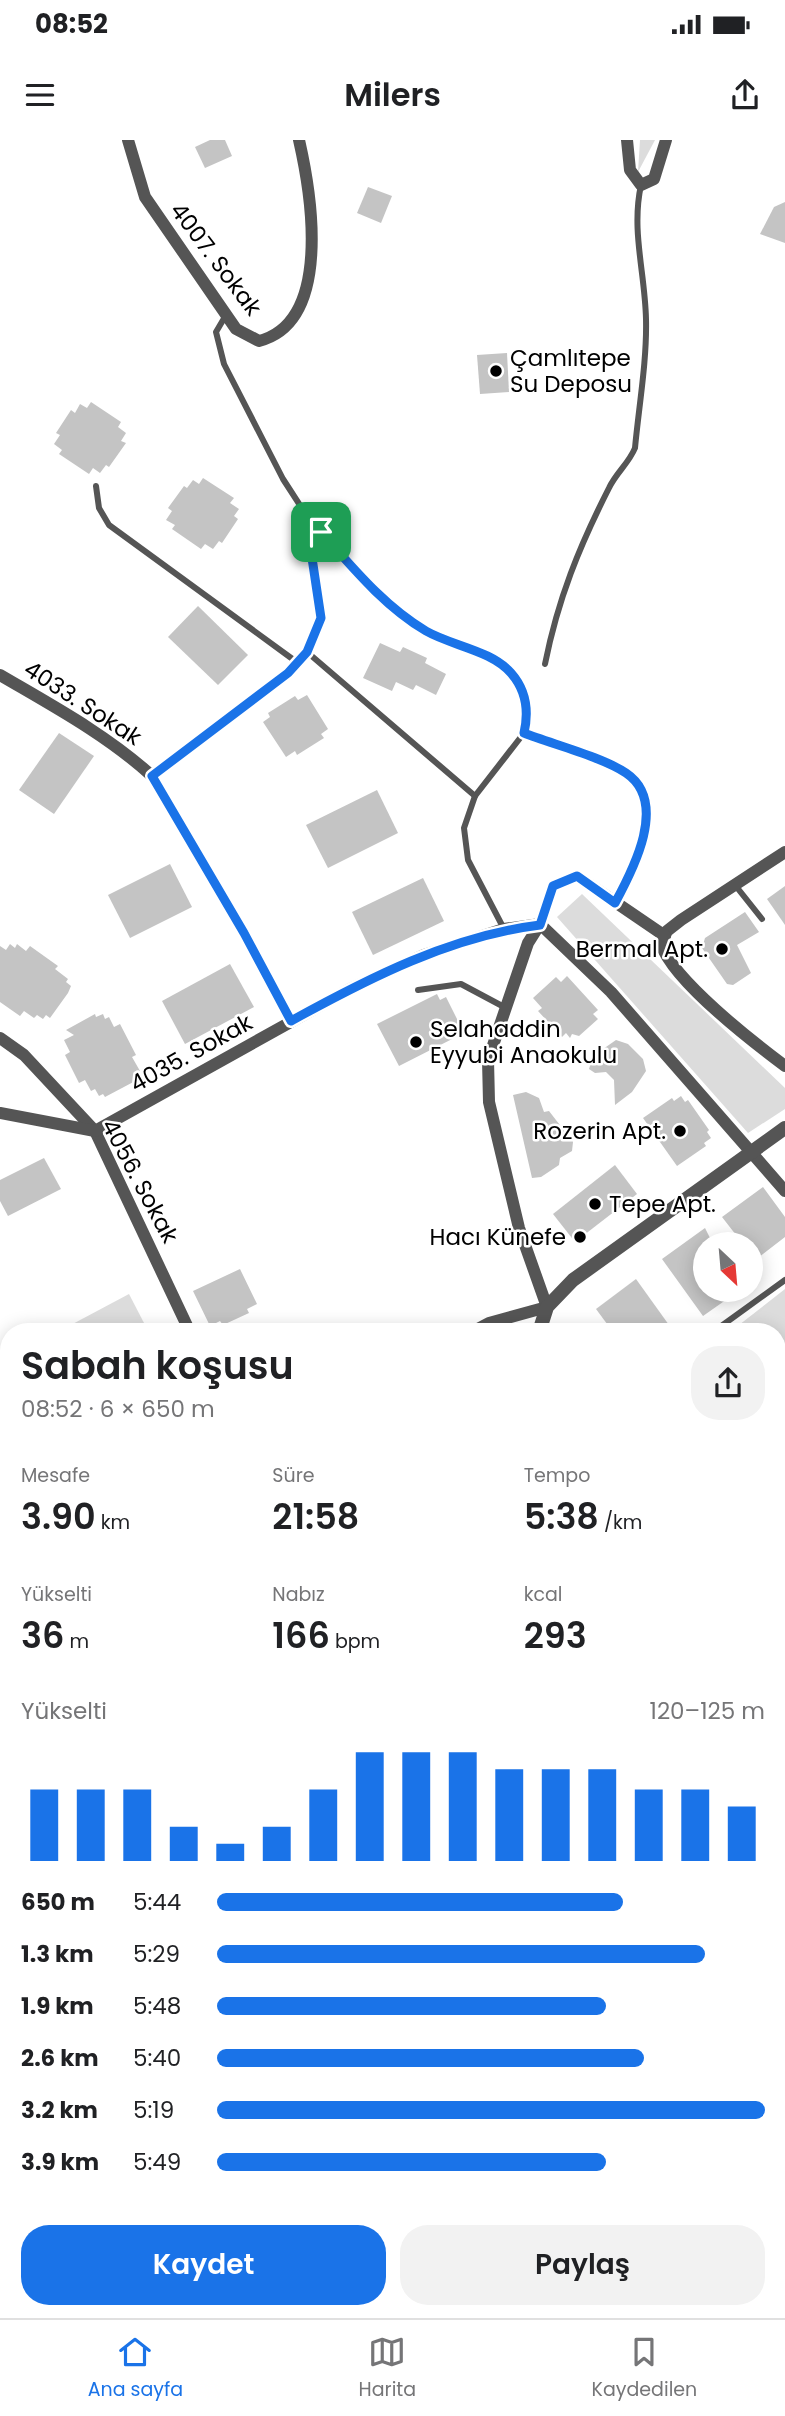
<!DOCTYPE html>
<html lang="tr">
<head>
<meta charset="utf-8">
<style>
	:root { --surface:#fff; --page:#f2f2f2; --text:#202124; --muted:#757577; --line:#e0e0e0; --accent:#1a73e8 }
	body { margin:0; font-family:Poppins,sans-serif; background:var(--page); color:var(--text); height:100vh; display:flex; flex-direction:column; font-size:26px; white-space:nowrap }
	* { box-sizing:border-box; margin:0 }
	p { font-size:23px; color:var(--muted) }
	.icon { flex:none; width:38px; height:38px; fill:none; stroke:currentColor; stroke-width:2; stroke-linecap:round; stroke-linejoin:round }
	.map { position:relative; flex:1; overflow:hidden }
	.drawer { position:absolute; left:0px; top:1183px; width:786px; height:996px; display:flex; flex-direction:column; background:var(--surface); border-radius:28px 28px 0 0; box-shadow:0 4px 18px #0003 }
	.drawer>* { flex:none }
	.needle { width:46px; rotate:154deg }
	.tools { position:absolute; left:693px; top:1092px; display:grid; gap:14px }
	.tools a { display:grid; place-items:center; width:70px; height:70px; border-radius:50%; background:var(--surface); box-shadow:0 4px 18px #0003; font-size:35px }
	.pin { position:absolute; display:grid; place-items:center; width:60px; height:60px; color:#fff; margin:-30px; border-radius:14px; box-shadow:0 4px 10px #0006 }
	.round { display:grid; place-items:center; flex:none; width:74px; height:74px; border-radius:28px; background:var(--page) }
	.headline { display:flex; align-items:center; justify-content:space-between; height:119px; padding:0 21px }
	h1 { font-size:38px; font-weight:600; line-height:52px }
	.stats { display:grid; grid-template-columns:repeat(3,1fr); gap:10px; height:119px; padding:7px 21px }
	.stats div { display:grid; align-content:center }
	.stats b { font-size:35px; font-weight:600 }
	.stats small { font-size:19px; font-weight:400 }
	.stats p { font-size:19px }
	.chart { height:196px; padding:14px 21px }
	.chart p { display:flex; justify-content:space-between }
	.chart svg { width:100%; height:126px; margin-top:7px; stroke:var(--accent); stroke-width:6 }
	.action { display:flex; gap:14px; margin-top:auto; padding:14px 21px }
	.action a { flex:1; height:80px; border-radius:28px; background:var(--accent); color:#fff; font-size:28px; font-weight:600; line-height:80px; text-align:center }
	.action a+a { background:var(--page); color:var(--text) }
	ul { padding:0 21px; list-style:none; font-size:23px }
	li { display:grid; grid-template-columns:112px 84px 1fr; align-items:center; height:52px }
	li i { height:18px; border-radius:9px; background:var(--accent) }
	.status { display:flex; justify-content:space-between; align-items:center; height:49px; padding:0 35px; background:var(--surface); direction:ltr }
	.status svg { height:19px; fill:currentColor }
	header { display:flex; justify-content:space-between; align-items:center; height:91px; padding:0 21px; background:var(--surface); font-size:32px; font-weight:600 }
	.dock { display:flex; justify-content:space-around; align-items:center; height:98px; border-top:2px solid var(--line); background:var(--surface); font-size:19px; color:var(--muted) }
	.dock a { display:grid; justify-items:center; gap:4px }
	.dock .selected { color:var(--accent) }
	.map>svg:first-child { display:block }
</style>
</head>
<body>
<div class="status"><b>08:52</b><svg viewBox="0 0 49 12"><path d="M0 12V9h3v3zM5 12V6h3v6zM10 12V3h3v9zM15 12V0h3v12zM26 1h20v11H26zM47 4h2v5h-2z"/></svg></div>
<header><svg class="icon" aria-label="menu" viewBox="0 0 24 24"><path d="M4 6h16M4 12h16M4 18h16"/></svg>Milers<svg class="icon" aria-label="share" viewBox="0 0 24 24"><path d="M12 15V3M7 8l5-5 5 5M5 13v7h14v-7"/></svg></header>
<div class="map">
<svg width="785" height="2178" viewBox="0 0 785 2178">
	<rect width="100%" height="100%" fill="#fff"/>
	<g fill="#dcdcdc">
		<polygon points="640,0 655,0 638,32"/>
		<polygon points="582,754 785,948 785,969 748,993 557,777"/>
		<polygon points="785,1149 785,1247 777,1253 777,1192 730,1192"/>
		<polygon points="129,1154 144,1183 127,1192 69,1192 67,1187"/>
		<polygon points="785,1264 785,1322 777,1326 777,1270"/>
		<polygon points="785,1640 785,1733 777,1734 777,1641"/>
		<polygon points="467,2170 552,2170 553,2178 492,2178"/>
	</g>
	<g fill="#c4c4c4">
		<polygon points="210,0 225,0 232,16 205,28 195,7"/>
		<polygon points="368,47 392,56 381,83 357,73"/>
		<polygon points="785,62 785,103 760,94 774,67"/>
		<polygon points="507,213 509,252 480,254 477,215"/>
		<polygon points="91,262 121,282 118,287 126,293 121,301 126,303 109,327 106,325 100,333 93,328 89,334 59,314 62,310 54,304 60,295 56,293 71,270 75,273 80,264 87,268"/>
		<polygon points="203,338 234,358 230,363 239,369 234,376 238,379 222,403 219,401 213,409 205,404 201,409 172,389 175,385 166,380 172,371 168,368 184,346 187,348 193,340 199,344"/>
		<polygon points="198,466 248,515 218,545 168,497"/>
		<polygon points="380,503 400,512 403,507 427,518 425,523 446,534 436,555 416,545 413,550 396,542 392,551 363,538"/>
		<polygon points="307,555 328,589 321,594 324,598 297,615 295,611 286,617 263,582 270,577 268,573 295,556 298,560"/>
		<polygon points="59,593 94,616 54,674 19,650"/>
		<polygon points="377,650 398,693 328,728 306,685"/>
		<polygon points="170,724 192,767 130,798 108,755"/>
		<polygon points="423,738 444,781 373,815 352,772"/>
		<polygon points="785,746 785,785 767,759"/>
		<polygon points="745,772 759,792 737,805 751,833 733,845 727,844 702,808 705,798"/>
		<polygon points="10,804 15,808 17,804 26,811 30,806 58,826 55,829 68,839 66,842 71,846 68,853 50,878 46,875 43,879 37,875 34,878 24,871 20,876 0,862 0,806 6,810"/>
		<polygon points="230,824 254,867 185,904 162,861"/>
		<polygon points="567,836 598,870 593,874 598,879 579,896 572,894 570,898 566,893 562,897 538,871 542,868 533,858 556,837 561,842"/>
		<polygon points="437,854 440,860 446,857 464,893 399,926 377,884"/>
		<polygon points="95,874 96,877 103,874 105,879 109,877 114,887 120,884 136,915 132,917 140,931 136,933 139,939 105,957 103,954 99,956 95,949 91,951 85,940 79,943 65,915 70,912 64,900 74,895 66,890"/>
		<polygon points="616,900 628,904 643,919 646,931 632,952 615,965 614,940 606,932 595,933 589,929 593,916"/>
		<polygon points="526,952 539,958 544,972 549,971 573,1002 572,1011 560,1018 559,1025 541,1037 532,1038 513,955"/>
		<polygon points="681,956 685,962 688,960 709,990 707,992 711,998 704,1003 706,1006 677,1026 643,978 672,958 674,961"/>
		<polygon points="44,1018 61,1049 8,1076 0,1061 0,1040"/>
		<polygon points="615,1025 637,1054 575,1102 553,1074"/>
		<polygon points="763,1047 785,1077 785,1097 759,1117 751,1104 743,1104 722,1077"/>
		<polygon points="705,1088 713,1104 705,1104 705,1150 740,1150 703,1176 662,1119"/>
		<polygon points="240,1129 257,1164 247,1169 249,1173 223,1185 220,1181 210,1186 193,1151"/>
		<polygon points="636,1139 674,1192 613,1192 596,1169"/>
	</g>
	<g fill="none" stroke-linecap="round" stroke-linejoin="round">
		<polyline stroke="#777" stroke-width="2.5" stroke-dasharray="2 3.5" stroke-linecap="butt" points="777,1197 779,1195"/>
		<g stroke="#555" stroke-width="6">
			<polyline points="226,175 216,192 224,224 283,339 305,373 390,465 448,502 495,519 520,545 527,569 524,593 475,656 464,688 468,720 504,789"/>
			<polyline points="96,346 99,368 109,385 298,523"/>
			<polyline points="307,512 475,656"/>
			<path d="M545,524C558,459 579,407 609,348C616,333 629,323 635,308C639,265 647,221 646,179C645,132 631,91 641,45"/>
			<path d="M524,593C552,604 602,617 626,633C669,661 633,730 615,763"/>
			<polyline points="152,636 288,533 307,512 321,478 312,418 314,404 321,392"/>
			<polyline points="735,745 762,779"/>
			<polyline points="418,850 461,844 506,868"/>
			<polyline points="713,1192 785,1140"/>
		</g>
		<g stroke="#555" stroke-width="12">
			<path d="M128,0L145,57L236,189L259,201C332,182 312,57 299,0"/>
			<polyline points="627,0 630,30 641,45 654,39 666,0"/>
			<path d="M0,535C53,566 107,595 152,636L244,793L291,881"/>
			<path d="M785,712L681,780L667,791L661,804C673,840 753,902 785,926"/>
			<polyline points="0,898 24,915 95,991 190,1192"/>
			<polyline points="0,973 95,991 350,849 424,815 504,789 540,784 611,852 785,1051"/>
			<polyline points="472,1192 489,1183 547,1167 519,1088 489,962 488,920 528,803 540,784 553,746 577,736 665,796"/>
			<polyline points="777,1347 785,1344"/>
			<polyline points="777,1423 785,1461"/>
			<polyline points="0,1448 9,1423"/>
			<polyline points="0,1471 9,1464"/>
			<polyline points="0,1548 9,1588"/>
			<polyline points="777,1629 785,1627"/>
			<polyline points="777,1761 785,1761"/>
			<polyline points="0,1898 9,1886"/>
			<polyline points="0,1983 9,1988"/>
			<polyline points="238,2170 246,2178"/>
			<polyline points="562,2170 563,2178"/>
			<polyline points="36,2178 43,2170"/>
		</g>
		<g stroke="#555" stroke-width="14">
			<polyline points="539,1192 547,1167 573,1140 785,988"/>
			<polyline points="0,1397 9,1413"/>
			<polyline points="682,2170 682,2178"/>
		</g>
	</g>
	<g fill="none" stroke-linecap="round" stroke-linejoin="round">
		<g stroke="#fff" stroke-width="14">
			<path id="route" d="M321,392C353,428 384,466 426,491C452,506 491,510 511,533C526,550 529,571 524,593C552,604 602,617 626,633C669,662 633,730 615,763L577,736L553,746L540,785C451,796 369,838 291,881L244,793L152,636L288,533L307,512L321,478L312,418L314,404Z"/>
		</g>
		<use href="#route" stroke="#1a73e8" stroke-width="9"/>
	</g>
	<g fill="#000" stroke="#fff" stroke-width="2.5">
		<circle cx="496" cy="231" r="7"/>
		<circle cx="722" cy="809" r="7"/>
		<circle cx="416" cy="902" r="7"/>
		<circle cx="680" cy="991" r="7"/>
		<circle cx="595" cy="1064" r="7"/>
		<circle cx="580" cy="1097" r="7"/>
	</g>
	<g text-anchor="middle" stroke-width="5" stroke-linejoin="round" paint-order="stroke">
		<g font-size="23" fill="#000" stroke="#fff">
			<text transform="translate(216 119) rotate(53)" y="8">4007. Sokak</text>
			<text transform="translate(83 563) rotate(33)" y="8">4033. Sokak</text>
			<text transform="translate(191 913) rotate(-29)" y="8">4035. Sokak</text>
			<text transform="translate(140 1041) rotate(62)" y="8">4056. Sokak</text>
		</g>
		<g font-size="23" fill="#000" stroke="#fff" text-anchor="start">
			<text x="510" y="226">Çamlıtepe<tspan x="510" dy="26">Su Deposu</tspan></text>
			<text x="708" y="817" text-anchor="end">Bermal Apt.</text>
			<text x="430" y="897">Selahaddin<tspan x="430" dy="26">Eyyubi Anaokulu</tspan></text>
			<text x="666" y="999" text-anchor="end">Rozerin Apt.</text>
			<text x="609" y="1072">Tepe Apt.</text>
			<text x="566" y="1105" text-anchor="end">Hacı Künefe</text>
		</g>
	</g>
</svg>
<div class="tools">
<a><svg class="needle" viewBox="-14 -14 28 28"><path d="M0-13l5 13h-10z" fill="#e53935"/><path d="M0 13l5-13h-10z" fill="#757577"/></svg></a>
</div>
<div class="pin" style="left:321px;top:392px;background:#1e9e55"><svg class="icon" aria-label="arrive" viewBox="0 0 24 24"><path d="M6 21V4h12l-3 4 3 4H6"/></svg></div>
<section class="drawer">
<div class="headline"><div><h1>Sabah koşusu</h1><p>08:52 · 6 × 650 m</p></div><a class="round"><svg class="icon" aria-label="share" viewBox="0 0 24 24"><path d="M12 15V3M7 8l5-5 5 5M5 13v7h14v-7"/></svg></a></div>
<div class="stats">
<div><p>Mesafe</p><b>3.90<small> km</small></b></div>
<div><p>Süre</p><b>21:58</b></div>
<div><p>Tempo</p><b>5:38<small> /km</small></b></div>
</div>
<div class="stats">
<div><p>Yükselti</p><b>36<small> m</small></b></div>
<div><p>Nabız</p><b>166<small> bpm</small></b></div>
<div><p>kcal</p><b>293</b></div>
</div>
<div class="chart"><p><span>Yükselti</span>120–125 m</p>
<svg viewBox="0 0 160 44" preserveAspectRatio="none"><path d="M5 44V19M15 44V19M25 44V19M35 44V32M45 44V38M55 44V32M65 44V19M75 44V6M85 44V6M95 44V6M105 44V12M115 44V12M125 44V12M135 44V19M145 44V19M155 44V25"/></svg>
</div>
<ul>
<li><b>650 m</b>5:44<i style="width:74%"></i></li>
<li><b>1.3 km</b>5:29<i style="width:89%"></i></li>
<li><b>1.9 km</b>5:48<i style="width:71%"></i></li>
<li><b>2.6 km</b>5:40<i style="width:78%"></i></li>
<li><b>3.2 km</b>5:19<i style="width:100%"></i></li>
<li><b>3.9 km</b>5:49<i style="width:71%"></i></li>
</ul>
<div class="action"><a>Kaydet</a><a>Paylaş</a></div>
</section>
</div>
<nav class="dock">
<a class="selected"><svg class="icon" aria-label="home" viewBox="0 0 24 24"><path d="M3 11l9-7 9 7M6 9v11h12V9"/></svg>Ana sayfa</a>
<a><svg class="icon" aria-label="map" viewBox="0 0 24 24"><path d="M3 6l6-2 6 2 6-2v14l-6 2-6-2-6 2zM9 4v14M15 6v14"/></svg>Harita</a>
<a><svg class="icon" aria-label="saved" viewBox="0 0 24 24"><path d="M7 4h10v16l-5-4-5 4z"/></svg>Kaydedilen</a>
</nav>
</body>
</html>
